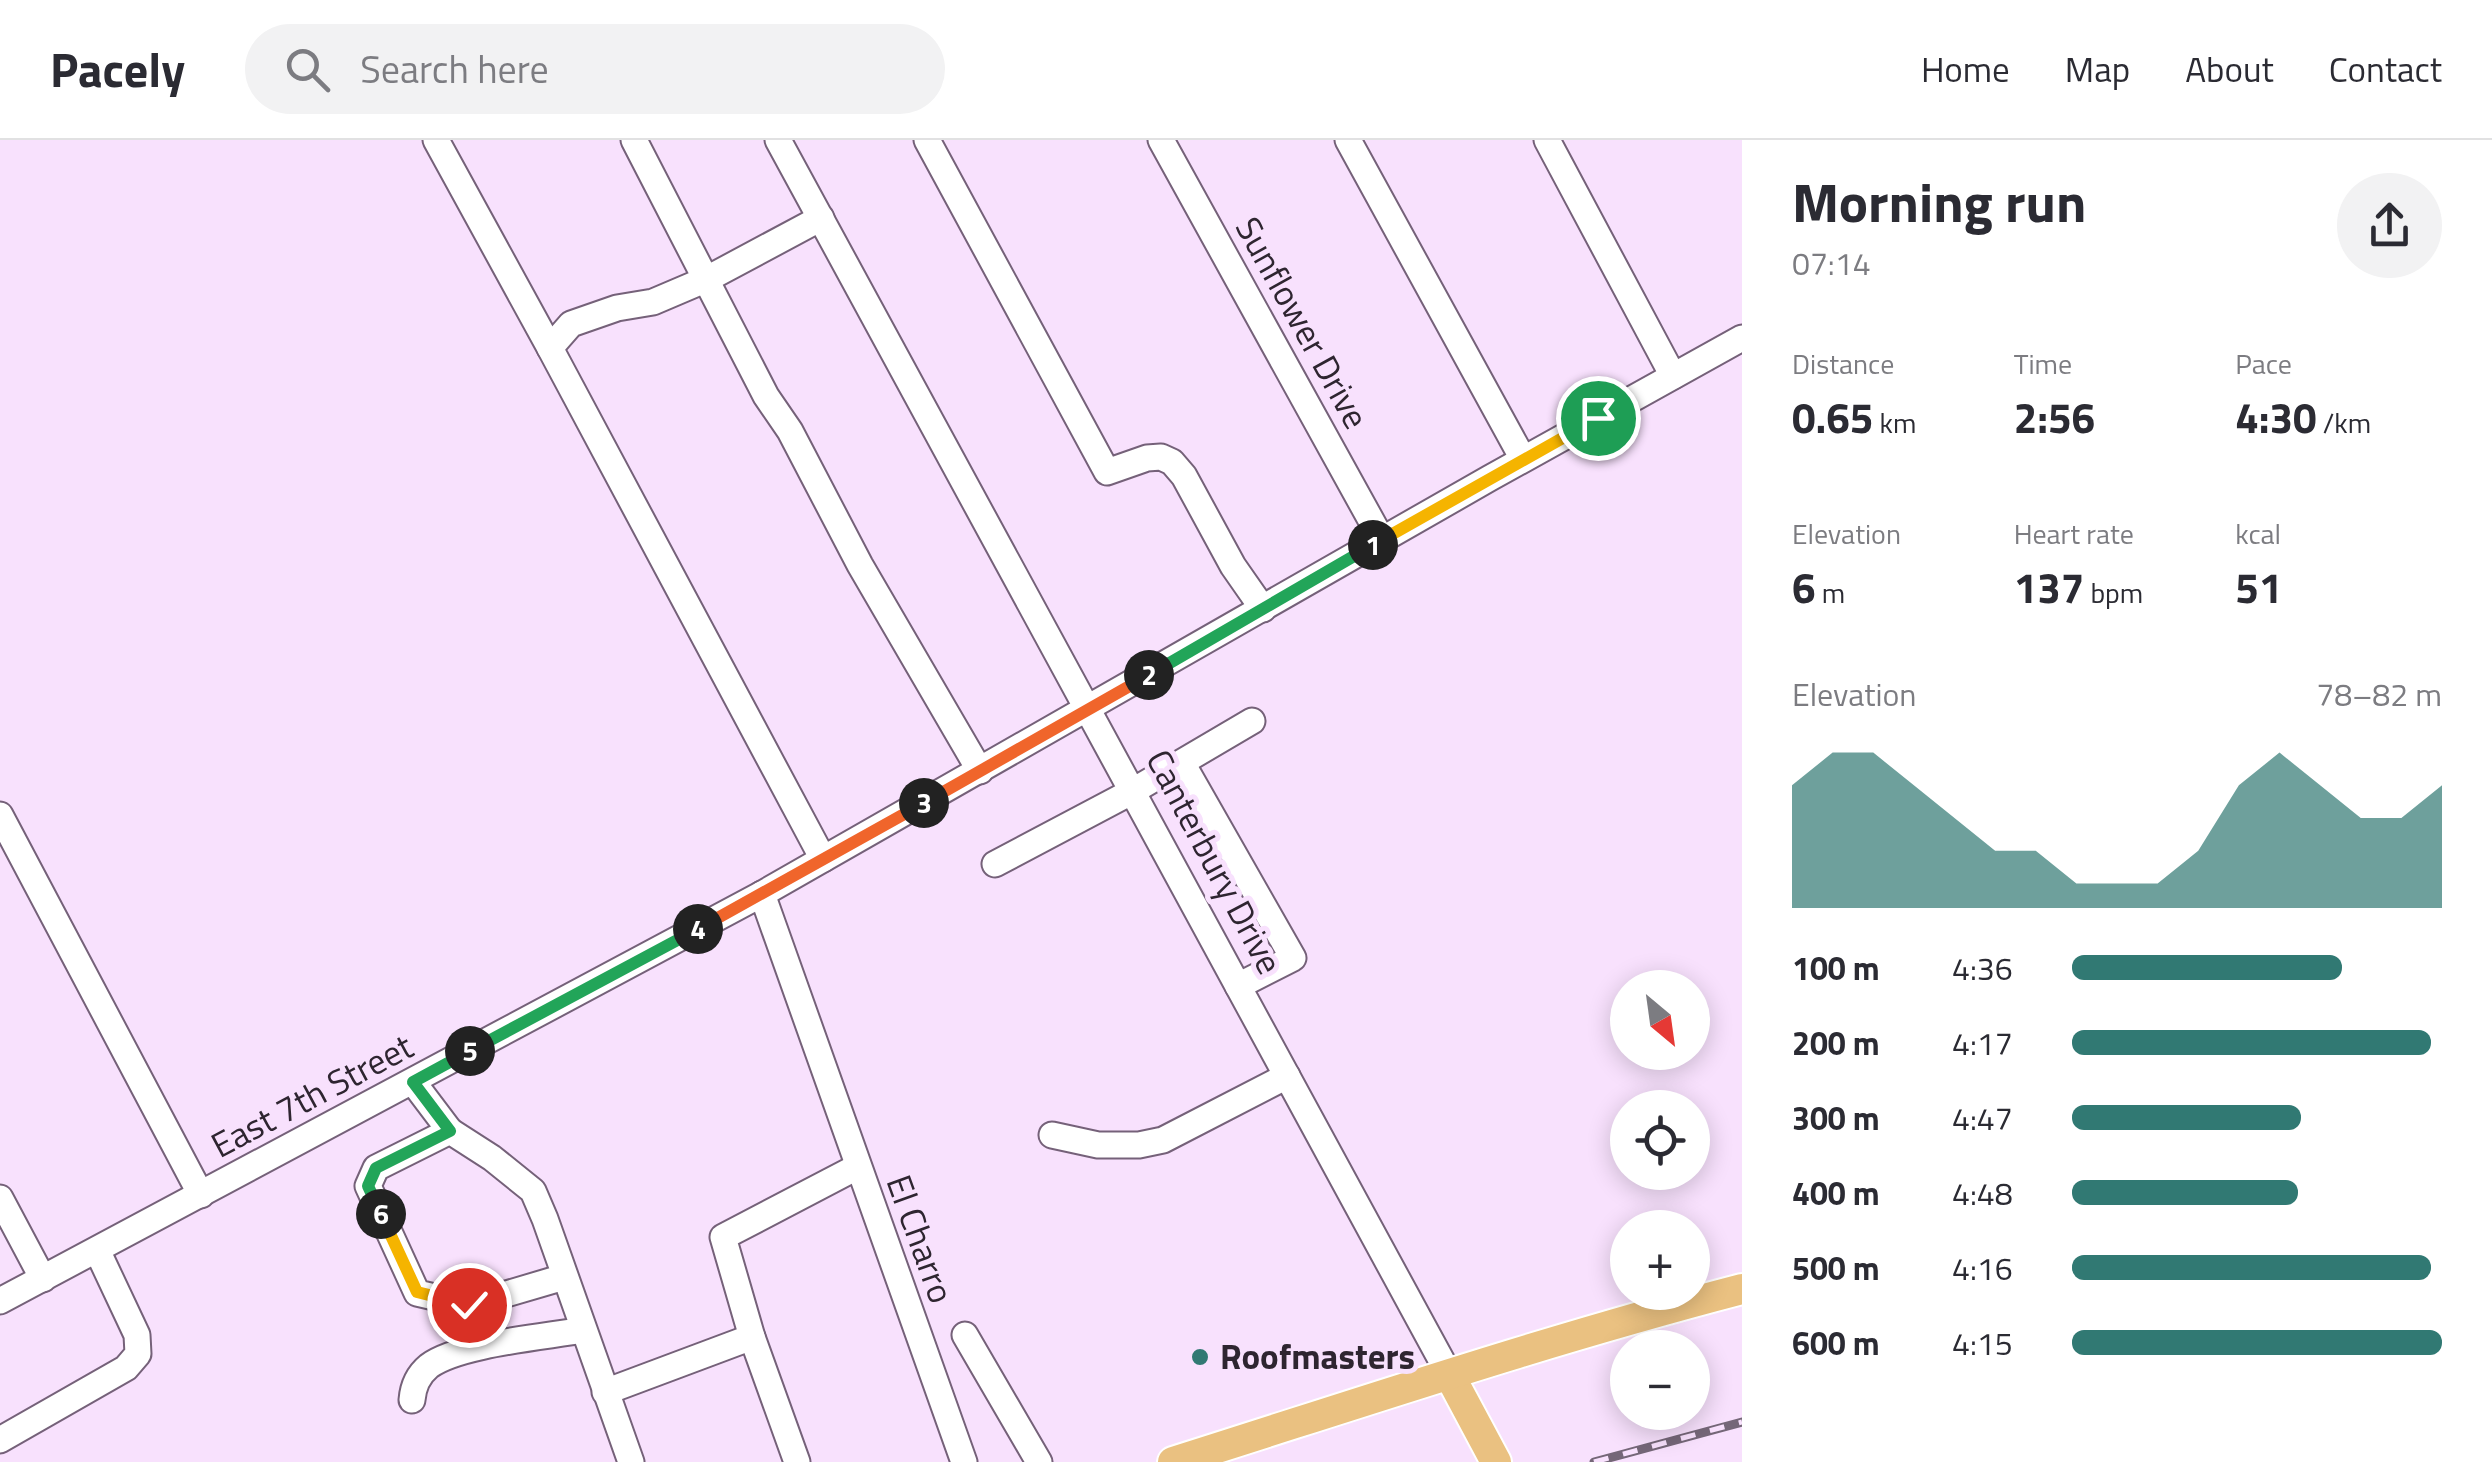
<!DOCTYPE html>
<html lang="en">
<head>
<meta charset="utf-8">
<style>
	:root { --surface:#fff; --page:#f2f2f3; --text:#2b2b33; --muted:#7c7c81; --line:#e1e1e2; --accent:#317973 }
	body { margin:0; font-family:"Titillium Web",sans-serif; background:var(--page); color:var(--text); height:100vh; display:flex; flex-direction:column; font-size:38px; white-space:nowrap }
	* { box-sizing:border-box; margin:0 }
	p { font-size:32px; color:var(--muted) }
	.icon { flex:none; width:55px; height:55px; fill:none; stroke:currentColor; stroke-width:2; stroke-linecap:round; stroke-linejoin:round }
	.map { position:relative; flex:1; overflow:hidden }
	.panel { display:flex; flex-direction:column; background:var(--surface); width:750px }
	.panel>* { flex:none }
	.needle { width:65px; rotate:151deg }
	.buttons { position:absolute; left:1610px; top:830px; display:grid; gap:20px }
	.buttons a { display:grid; place-items:center; width:100px; height:100px; border-radius:50%; background:var(--surface); box-shadow:0 5px 25px #0003; font-size:50px }
	.pin { position:absolute; display:grid; place-items:center; width:85px; height:85px; color:#fff; margin:-42px; border:5px solid #fff; border-radius:50%; box-shadow:0 2px 10px #0007 }
	.km { position:absolute; width:50px; height:50px; margin:-25px; border-radius:50%; background:#222; color:#fff; font-size:28px; line-height:50px; text-align:center }
	.round { display:grid; place-items:center; flex:none; width:105px; height:105px; border-radius:52px; background:var(--page) }
	.head { display:flex; align-items:center; justify-content:space-between; height:170px; padding:0 50px }
	h1 { font-size:55px; font-weight:700; line-height:75px }
	.figures { display:grid; grid-template-columns:repeat(3,1fr); gap:15px; height:170px; padding:10px 50px }
	.figures div { display:grid; align-content:center }
	.figures b { font-size:42px; font-weight:700 }
	.figures small { font-size:28px; font-weight:400 }
	.figures p { font-size:28px }
	.chart { height:280px; padding:20px 50px }
	.chart p { display:flex; justify-content:space-between }
	.chart svg { width:100%; height:180px; margin-top:10px; fill:var(--accent); opacity:.7 }
	ul { padding:0 50px; list-style:none; font-size:32px }
	li { display:grid; grid-template-columns:160px 120px 1fr; align-items:center; height:75px }
	li i { height:25px; border-radius:12px; background:var(--accent) }
	header { display:flex; align-items:center; gap:60px; box-sizing:border-box; height:140px; padding:0 50px; background:var(--surface); border-bottom:2px solid var(--line) }
	header strong { font-size:48px }
	nav { display:flex; gap:55px; margin-inline-start:auto; font-size:35px }
	.search { width:700px; height:90px; background:var(--page); display:flex; align-items:center; gap:25px; box-sizing:border-box; padding:0 35px; border-radius:55px; color:var(--muted); font-size:38px }
	main { display:flex; flex:1; min-height:0 }
	.map>svg:first-child { display:block }
</style>
</head>
<body>
<header>
<strong>Pacely</strong>
<div class="search"><svg class="icon" aria-label="search" viewBox="0 0 24 24"><circle cx="10" cy="10" r="6"/><path d="M15 15l6 6"/></svg>Search here</div>
<nav><a>Home</a><a>Map</a><a>About</a><a>Contact</a></nav>
</header>
<main>
<div class="map">
<svg width="1742" height="1322" viewBox="0 0 1742 1322">
	<rect width="100%" height="100%" fill="#f8e1fd"/>
	<g fill="none" stroke-linecap="round" stroke-linejoin="round">
		<g stroke="#756179" stroke-width="29">
			<g id="minor">
				<polyline points="436,0 550,208"/>
				<polyline points="634,0 766,256 790,291 860,425 980,631"/>
				<polyline points="778,0 1450,1236"/>
				<polyline points="927,0 1107,332 1147,318 1161,317 1172,322 1184,336 1233,426 1263,469"/>
				<polyline points="1161,0 1382,400"/>
				<polyline points="1348,0 1523,319"/>
				<polyline points="1547,0 1673,236"/>
				<polyline points="821,78 707,139 653,162 617,168 571,184 550,208 823,719"/>
				<polyline points="1182,623 1293,818 1238,846"/>
				<polyline points="0,675 201,1055"/>
				<polyline points="995,724 1133,651 1252,581"/>
				<polyline points="762,754 964,1322"/>
				<polyline points="413,942 450,991"/>
				<polyline points="1052,995 1098,1005 1139,1005 1163,1000 1287,936"/>
				<polyline points="0,1058 43,1139"/>
				<polyline points="564,1137 469,1165 417,1153 368,1046 376,1028 450,991 492,1018 533,1051 545,1079 631,1322"/>
				<polyline points="0,1161 762,754 1490,338 1742,198"/>
				<polyline points="965,1195 1039,1322"/>
				<polyline points="605,1252 752,1197"/>
				<path d="M412,1260C413,1247 418,1235 429,1226C459,1204 544,1197 583,1190"/>
				<polyline points="0,1300 126,1228 138,1214 137,1195 97,1110"/>
				<polyline points="797,1322 752,1197 723,1097 857,1027"/>
			</g>
		</g>
		<g stroke="#fff" stroke-width="34">
			<g id="major">
				<polyline points="1450,1236 1496,1322"/>
				<path d="M1173,1322C1363,1262 1550,1199 1742,1149"/>
			</g>
		</g>
		<use href="#minor" stroke="#fff" stroke-width="25"/>
		<use href="#major" stroke="#eac181" stroke-width="30"/>
		<g stroke="#756778" stroke-width="9">
			<polyline id="rail" points="1594,1322 1742,1282"/>
		</g>
		<use href="#rail" stroke="#f8e1fd" stroke-width="5" stroke-dasharray="15" stroke-linecap="butt"/>
	</g>
	<g fill="none" stroke-linecap="round" stroke-linejoin="round">
		<g stroke="#fff" stroke-width="20">
			<polyline id="split-1" points="1373,405 1598,278"/>
		</g>
		<g stroke="#fff" stroke-width="20">
			<polyline id="split-2" points="1149,535 1373,405"/>
		</g>
		<g stroke="#fff" stroke-width="20">
			<polyline id="split-3" points="924,663 1149,535"/>
		</g>
		<g stroke="#fff" stroke-width="20">
			<polyline id="split-4" points="698,789 924,663"/>
		</g>
		<g stroke="#fff" stroke-width="20">
			<polyline id="split-5" points="470,911 698,789"/>
		</g>
		<g stroke="#fff" stroke-width="20">
			<polyline id="split-6" points="381,1074 368,1046 376,1028 450,991 413,942 470,911"/>
		</g>
		<g stroke="#fff" stroke-width="20">
			<polyline id="split-7" points="381,1074 417,1152 469,1165"/>
		</g>
		<use href="#split-1" stroke="#f5b400" stroke-width="12"/>
		<use href="#split-2" stroke="#22a559" stroke-width="12"/>
		<use href="#split-3" stroke="#f0652b" stroke-width="12"/>
		<use href="#split-4" stroke="#f0652b" stroke-width="12"/>
		<use href="#split-5" stroke="#22a559" stroke-width="12"/>
		<use href="#split-6" stroke="#22a559" stroke-width="12"/>
		<use href="#split-7" stroke="#f5b400" stroke-width="12"/>
	</g>
	<circle fill="#317973" stroke="#f8e1fd" stroke-width="4" cx="1200" cy="1217" r="10"/>
	<g text-anchor="middle" stroke-width="10" stroke-linejoin="round" paint-order="stroke">
		<g font-size="35" fill="#2e2530" stroke="#f8e1fd">
			<text transform="translate(1302 183) rotate(61)" y="12">Sunflower Drive</text>
			<text transform="translate(1214 722) rotate(62)" y="12">Canterbury Drive</text>
			<text transform="translate(312 956) rotate(-28)" y="12">East 7th Street</text>
			<text transform="translate(920 1099) rotate(70)" y="12">El Charro</text>
		</g>
		<g font-size="35" font-weight="bold" fill="#2e2530" stroke="#f8e1fd" text-anchor="start">
			<text x="1220" y="1229">Roofmasters</text>
		</g>
	</g>
</svg>
<div class="buttons">
<a><svg class="needle" viewBox="-14 -14 28 28"><path d="M0-13l5 13h-10z" fill="#e53935"/><path d="M0 13l5-13h-10z" fill="#7c7c81"/></svg></a>
<a><svg class="icon" aria-label="locate" viewBox="0 0 24 24"><circle cx="12" cy="12" r="6"/><path d="M12 2v4M12 18v4M2 12h4M18 12h4"/></svg></a>
<a>+</a>
<a>−</a>
</div>
<div class="pin" style="left:1598px;top:278px;background:#1e9e55"><svg class="icon" aria-label="arrive" viewBox="0 0 24 24"><path d="M6 21V4h12l-3 4 3 4H6"/></svg></div>
<div class="pin" style="left:469px;top:1165px;background:#d93025"><svg class="icon" aria-label="check" viewBox="0 0 24 24"><path d="M5 12l5 5 9-10"/></svg></div>
<b class="km" style="left:1373px;top:405px">1</b>
<b class="km" style="left:1149px;top:535px">2</b>
<b class="km" style="left:924px;top:663px">3</b>
<b class="km" style="left:698px;top:789px">4</b>
<b class="km" style="left:470px;top:911px">5</b>
<b class="km" style="left:381px;top:1074px">6</b>
</div>
<section class="panel">
<div class="head"><div><h1>Morning run</h1><p>07:14</p></div><a class="round"><svg class="icon" aria-label="share" viewBox="0 0 24 24"><path d="M12 15V3M7 8l5-5 5 5M5 13v7h14v-7"/></svg></a></div>
<div class="figures">
<div><p>Distance</p><b>0.65<small> km</small></b></div>
<div><p>Time</p><b>2:56</b></div>
<div><p>Pace</p><b>4:30<small> /km</small></b></div>
</div>
<div class="figures">
<div><p>Elevation</p><b>6<small> m</small></b></div>
<div><p>Heart rate</p><b>137<small> bpm</small></b></div>
<div><p>kcal</p><b>51</b></div>
</div>
<div class="chart"><p><span>Elevation</span>78–82 m</p>
<svg viewBox="0 0 160 44" preserveAspectRatio="none"><path d="M0 44V14L10 6L20 6L30 14L40 22L50 30L60 30L70 38L80 38L90 38L100 30L110 14L120 6L130 14L140 22L150 22L160 14V44z"/></svg>
</div>
<ul>
<li><b>100 m</b>4:36<i style="width:73%"></i></li>
<li><b>200 m</b>4:17<i style="width:97%"></i></li>
<li><b>300 m</b>4:47<i style="width:62%"></i></li>
<li><b>400 m</b>4:48<i style="width:61%"></i></li>
<li><b>500 m</b>4:16<i style="width:97%"></i></li>
<li><b>600 m</b>4:15<i style="width:100%"></i></li>
</ul>
</section>
</main>
</body>
</html>
